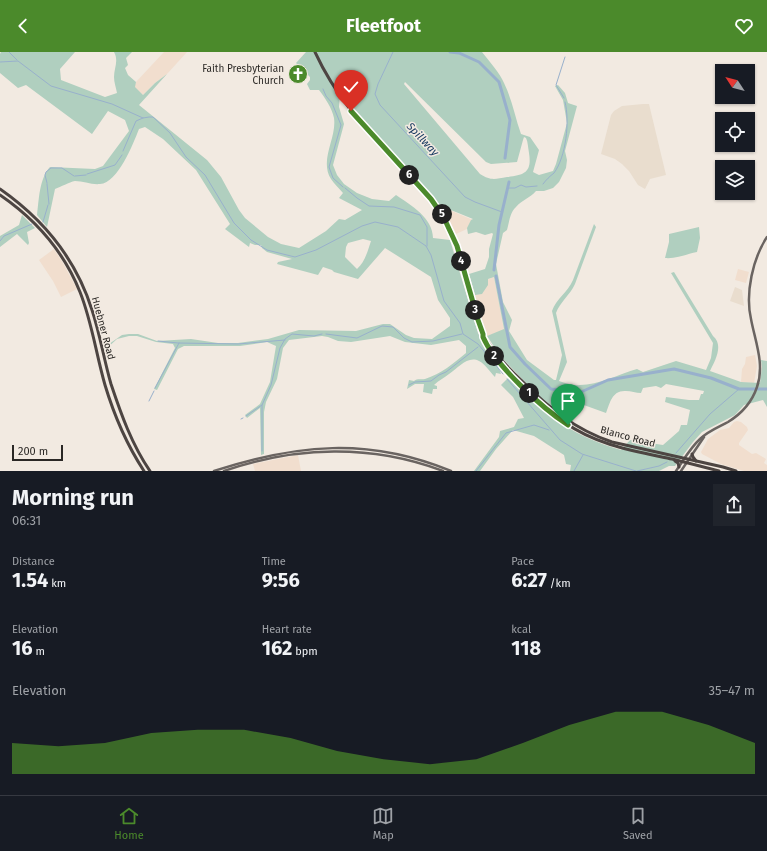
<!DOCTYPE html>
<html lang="en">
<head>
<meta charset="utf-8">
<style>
	:root { --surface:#171b24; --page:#20242c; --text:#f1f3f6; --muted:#9ea1a6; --line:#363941; --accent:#4b8a2b }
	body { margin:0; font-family:"Fira Sans",sans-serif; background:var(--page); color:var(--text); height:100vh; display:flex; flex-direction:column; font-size:15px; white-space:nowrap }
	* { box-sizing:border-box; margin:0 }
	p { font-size:13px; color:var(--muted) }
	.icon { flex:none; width:22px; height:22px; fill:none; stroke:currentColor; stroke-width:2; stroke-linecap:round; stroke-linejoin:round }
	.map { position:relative; height:419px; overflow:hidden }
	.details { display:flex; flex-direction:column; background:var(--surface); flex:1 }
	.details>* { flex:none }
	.needle { width:26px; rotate:306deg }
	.fabs { position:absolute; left:715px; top:12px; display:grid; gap:8px }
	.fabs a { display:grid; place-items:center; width:40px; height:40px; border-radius:0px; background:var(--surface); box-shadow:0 1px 3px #0004; font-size:20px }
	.scale { position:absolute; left:12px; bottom:10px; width:51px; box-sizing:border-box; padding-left:4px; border:2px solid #2b2825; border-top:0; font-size:11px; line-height:14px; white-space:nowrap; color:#2b2825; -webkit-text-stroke:3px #f2eae1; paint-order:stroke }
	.pin { position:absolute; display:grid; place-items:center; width:34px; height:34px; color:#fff; margin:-41px -17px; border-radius:50% 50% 50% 0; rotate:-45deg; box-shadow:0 0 4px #0007 }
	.pin .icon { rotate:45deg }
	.km { position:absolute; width:20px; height:20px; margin:-10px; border-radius:50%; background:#222; color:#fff; font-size:11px; line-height:20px; text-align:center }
	.round { display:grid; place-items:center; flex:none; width:42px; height:42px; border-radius:0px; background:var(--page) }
	.summary { display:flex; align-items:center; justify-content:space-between; height:68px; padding:0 12px }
	h1 { font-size:22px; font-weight:700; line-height:30px }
	.stats { display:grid; grid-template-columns:repeat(3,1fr); gap:6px; height:68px; padding:4px 12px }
	.stats div { display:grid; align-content:center }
	.stats b { font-size:20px; font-weight:700 }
	.stats small { font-size:11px; font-weight:400 }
	.stats p { font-size:11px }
	.chart { height:112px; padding:8px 12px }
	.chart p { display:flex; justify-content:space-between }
	.chart svg { width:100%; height:72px; margin-top:4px; fill:var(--accent); opacity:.7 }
	header { display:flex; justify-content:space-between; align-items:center; height:52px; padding:0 12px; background:var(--accent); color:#fff; font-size:18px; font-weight:700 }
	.dock { display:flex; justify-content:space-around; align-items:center; height:56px; border-top:1px solid var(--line); background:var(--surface); font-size:11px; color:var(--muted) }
	.dock a { display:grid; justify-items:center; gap:2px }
	.dock .current { color:var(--accent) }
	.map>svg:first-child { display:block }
</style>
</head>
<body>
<header><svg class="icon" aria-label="back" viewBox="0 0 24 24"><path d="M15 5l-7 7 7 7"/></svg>Fleetfoot<svg class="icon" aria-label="heart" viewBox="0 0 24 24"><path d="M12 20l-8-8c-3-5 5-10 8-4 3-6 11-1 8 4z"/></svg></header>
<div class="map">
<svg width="767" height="419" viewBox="0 0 767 419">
	<rect width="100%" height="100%" fill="#f2eae1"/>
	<g fill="#f1dece">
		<polygon points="164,0 187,0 167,22 155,31 143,43 134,35 136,30"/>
		<polygon points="445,156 480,171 456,182 443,157"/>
		<polygon points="54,197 63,211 77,237 61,245 53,229 39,208"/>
		<polygon points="738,217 749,220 746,231 735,228"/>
		<polygon points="494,225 504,278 487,284 481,268 472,233"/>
		<polygon points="755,303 757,314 754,331 741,330 742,317 745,312 746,305"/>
		<polygon points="737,369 741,370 747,375 748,378 739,391 739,393 752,402 756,401 766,407 764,411 767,413 767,419 744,419 734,416 721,412 702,402 701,400 708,387 720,378 729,376 734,370"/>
		<polygon points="298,403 301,419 255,419 253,412"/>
	</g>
	<g fill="#e9ddce">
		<polygon points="643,52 649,52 666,123 650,127 645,137 638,133 629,119 622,112 615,107 601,102 611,63 614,59 622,54"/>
		<polygon points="735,235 742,238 744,254 730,249"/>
	</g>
	<g fill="#b0cfbf" fill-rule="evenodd">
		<path d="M1,0H75L60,17L61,28L105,45L117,41C116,36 114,30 114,25C114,16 119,9 114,0H132L126,6L128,13L125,16L128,23L136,30L135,35L143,43L155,31L167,22L139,53L207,108L221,125L239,158L245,166L268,185L281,192L299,196L326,179L339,167L345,168L362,158L339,146L343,141C339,136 334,132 331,127C319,108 337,86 334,66C332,56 325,46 319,38H310L307,32L310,28V25L296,11L306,0H482C489,9 500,21 504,31C512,47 515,65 521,82L530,85L539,98L533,120L539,123L553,119L556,112L567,71L563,48L555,34L558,33L565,41L568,51L577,54L565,99L567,108L566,116L559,130L553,136L544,139H536C530,146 522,148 516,155C510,160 509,171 507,178L503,181L496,212L503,250L512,268L509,279L527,308L554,328H556L562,303L552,259C556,247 568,240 573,228L594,172L596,175L575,232C570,243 560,250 556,261L567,310L559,329C566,331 573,334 580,333C598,333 620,322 637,317L643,320L676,309L706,318L711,306L713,291L671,221L674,220L713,284C724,293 715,309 710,319L741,330L760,331L762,315L761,308L767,309V355L763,348L744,353L735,363L702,380L693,390L675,414H669L659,419H570L571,413L566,412L564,403L534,384L513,378L496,397L480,419H474L499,385L500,379L514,375L518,367L524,366L513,345L501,333L509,325L523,337L527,332L501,305L487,284L504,277L494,225L488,227V233L482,242L475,243L469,222L485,217L489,205V197L493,182L492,181L485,183L476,180L468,182L467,176L471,168L473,167L446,156L443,157L431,142L358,63L340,40L339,55L344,72L333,113L337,123L344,132L357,141L372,147L389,149L396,143C411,153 433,166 433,186L450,188L478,281L487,299L498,314L501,322L496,321L495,325C490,320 485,312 479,309C468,303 458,316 449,322C444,326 439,328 434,333L437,334V337H433L432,342L423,340L424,332H415L407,337L409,328L414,329C418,326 421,328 425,327C441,322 454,311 466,301V294L459,288L431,293L405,290L390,284L351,290L338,289L328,285L322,284L289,288L283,296L277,327L266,350L264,360V402L261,403L260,356L247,366L245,363L260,352L270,330L276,294L267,290L240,294H184L178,297L157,338L154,337L175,296L173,292L156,290L137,284H129L117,287L105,298L104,293L109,292L122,283L129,282H138L157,289L191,287L218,291H238L268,287L299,278L356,279L383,272H390L406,283L414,286L432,287L450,274V266L438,248L431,225L385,196L358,227L334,220L332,218L323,215L318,223L277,212L278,210L292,207L267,200L262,196L261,193H255L250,191L249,195L225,177L230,172L196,118L163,87L145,75L139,77C133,92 118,131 100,132C92,133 83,129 75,129C69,130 61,135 55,137L47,175L37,163C39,148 39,127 50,115L95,117L103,114L129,79L125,68L108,59L92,82L26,33L18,36L0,21V2ZM405,30L486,110L491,112L517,110L523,88L524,85L526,86C528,90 528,96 529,101C532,120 525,123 507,125C495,127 491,129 480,122L404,32ZM363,187L371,189C368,198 365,210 357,217L345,205L346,195L348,191ZM666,332L704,339L703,342H701L699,348H689L666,345L665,350L690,358L687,373H681L679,379L663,393L630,388L621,398C597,391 573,381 553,365L563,353L577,356L581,352L606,361C610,351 612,338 626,339C631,339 636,341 641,341L643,336L656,334L661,336Z"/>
		<polygon points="22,163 35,176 27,180 29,191 28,193 17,182 0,195 0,184 19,173"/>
		<path d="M699,175L700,186L697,200C687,202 676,207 665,206L669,190V182Z"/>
	</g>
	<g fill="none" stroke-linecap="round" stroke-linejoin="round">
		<g stroke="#98b0cc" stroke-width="1">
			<polyline points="9,0 17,8"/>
			<polyline points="393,0 378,32 375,42 380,53 465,145 475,150 502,160"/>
			<polyline points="0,10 18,9 51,34 112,52 143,66 149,65 153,65 170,81 186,105 205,123 234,171 251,188 267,198 295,205 316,198 362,174 375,170 398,175 426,194 431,203 444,249 460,271 463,282 478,292 503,322"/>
			<polyline points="323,37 326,44 332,51 341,73 329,115 333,126 343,135"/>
			<polyline points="564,46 556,33 565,5"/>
			<polyline points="123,99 136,69 143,66"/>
			<polyline points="87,122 115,113 122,103"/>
			<polyline points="75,124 86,123"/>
			<polyline points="47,131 45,123 46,120 51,116 62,116 74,124"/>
			<polyline points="47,132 49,152"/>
			<path d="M543,132C546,128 550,124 554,121C566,105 570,69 565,50"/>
			<polyline points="345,136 357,146 369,154 394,155 420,163 427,175 427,194"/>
			<polyline points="508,136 515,136 521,133 526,135 537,134"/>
			<polyline points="43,170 48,153"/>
			<polyline points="0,189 4,184 32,172"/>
			<polyline points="326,282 357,286 382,274 393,275 404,286 412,290 433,289 462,282"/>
			<polyline points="158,289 178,291 238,292 285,288"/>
			<polyline points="507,327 560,388 582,402 636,419"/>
			<polyline points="409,333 415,330 431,329 439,323 446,320 478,295"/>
			<polyline points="155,336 179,291"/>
			<polyline points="149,349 154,339"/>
			<polyline points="246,364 262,353"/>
			<polyline points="241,367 243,366"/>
			<polyline points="262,399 262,353 271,333 280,296 285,287 292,282 314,284 322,282"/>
			<polyline points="676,401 710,362 739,337"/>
			<polyline points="476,419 506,381 534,373 549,378"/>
			<polyline points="574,419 583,403"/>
			<polyline points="637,419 659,414 667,410"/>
		</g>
		<g stroke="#98b0cc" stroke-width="3">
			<polyline points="450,0 459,1 479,10 499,30 510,68 505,106"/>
			<polyline points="494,218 499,173 509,130"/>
			<polyline points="496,224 510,295 525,312 551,337 581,340 608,328 674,317 711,326 739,337 767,337"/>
		</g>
		<g stroke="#6a6461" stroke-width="2.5">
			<path d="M214,419C297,392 368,385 451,419"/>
			<path d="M224,419C296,394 372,392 443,419"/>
			<path d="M676,419C683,409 690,396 700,387C708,379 719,375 728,370C741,362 752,350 757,335C765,312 755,289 751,267C745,241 753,206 767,185"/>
			<polyline points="681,419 704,385"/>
		</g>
		<g stroke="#4d4542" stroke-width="3">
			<path d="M315,0C338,50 370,81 406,120C417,132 429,143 438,156C456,183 464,216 472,247C475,256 477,266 480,276C489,296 505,313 521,328C549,356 574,377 612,390L723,415L736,419"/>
			<path d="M0,137C43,167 76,207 92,258C100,282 104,308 111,332C121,362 132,393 150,419"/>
			<path d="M0,143C35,167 64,200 80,240C92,270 96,302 105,333C114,363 127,393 144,419"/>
			<path d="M483,282C482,294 501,313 510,321C527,339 544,356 564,370C596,393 634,399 672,407C688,411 704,415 719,419"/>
			<polyline points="692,402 693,405 696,409"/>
			<polyline points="675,409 678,411 679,415"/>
		</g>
	</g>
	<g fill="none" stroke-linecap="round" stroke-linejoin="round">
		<g stroke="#fff" stroke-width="8">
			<path id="route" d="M351,59L431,147L444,166L457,194L478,268L483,282V285C495,313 542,356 568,373"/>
		</g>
		<use href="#route" stroke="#4b8a2b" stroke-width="5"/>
	</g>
	<defs>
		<g id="church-disc" transform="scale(1)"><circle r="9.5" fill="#4b8a2b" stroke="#f2eae1"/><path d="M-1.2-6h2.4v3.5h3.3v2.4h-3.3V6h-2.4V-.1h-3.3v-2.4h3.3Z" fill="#fff"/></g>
	</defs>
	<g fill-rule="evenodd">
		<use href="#church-disc" x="298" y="22"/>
	</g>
	<g text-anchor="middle" stroke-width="3" stroke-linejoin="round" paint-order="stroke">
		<g font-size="10" fill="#2b2825" stroke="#f2eae1" text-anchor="end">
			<text x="284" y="20">Faith Presbyterian<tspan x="284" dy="12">Church</tspan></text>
		</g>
		<g font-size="10" fill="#2b2825" stroke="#f2eae1">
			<text transform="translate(104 276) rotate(75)" y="4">Huebner Road</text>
			<text transform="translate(628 384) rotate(15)" y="4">Blanco Road</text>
		</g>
		<g font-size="11" font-style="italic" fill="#183b61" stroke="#f2eae1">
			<text transform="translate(423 87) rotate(47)" y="4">Spillway</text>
		</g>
	</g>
</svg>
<div class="fabs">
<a><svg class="needle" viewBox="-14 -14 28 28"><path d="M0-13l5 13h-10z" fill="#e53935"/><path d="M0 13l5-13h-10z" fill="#9ea1a6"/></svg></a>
<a><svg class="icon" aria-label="locate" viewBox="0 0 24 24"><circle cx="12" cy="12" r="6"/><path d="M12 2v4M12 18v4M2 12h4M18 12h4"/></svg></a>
<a><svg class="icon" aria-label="layers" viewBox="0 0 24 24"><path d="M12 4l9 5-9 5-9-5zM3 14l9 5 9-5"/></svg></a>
</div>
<div class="scale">200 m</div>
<div class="pin" style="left:568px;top:373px;background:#1e9e55"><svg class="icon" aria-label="arrive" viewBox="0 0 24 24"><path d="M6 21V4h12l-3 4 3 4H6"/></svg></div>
<div class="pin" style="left:351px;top:59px;background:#d93025"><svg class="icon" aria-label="check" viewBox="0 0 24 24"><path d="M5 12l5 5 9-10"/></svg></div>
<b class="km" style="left:529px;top:341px">1</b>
<b class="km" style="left:494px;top:304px">2</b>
<b class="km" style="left:475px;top:258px">3</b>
<b class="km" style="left:461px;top:209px">4</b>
<b class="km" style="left:442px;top:162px">5</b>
<b class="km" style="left:409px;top:123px">6</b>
</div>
<section class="details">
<div class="summary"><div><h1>Morning run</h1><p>06:31</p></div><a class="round"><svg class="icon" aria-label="share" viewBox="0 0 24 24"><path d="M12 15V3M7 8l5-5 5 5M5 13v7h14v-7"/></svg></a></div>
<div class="stats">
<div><p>Distance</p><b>1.54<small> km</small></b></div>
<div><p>Time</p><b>9:56</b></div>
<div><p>Pace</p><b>6:27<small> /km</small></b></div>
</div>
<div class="stats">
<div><p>Elevation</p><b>16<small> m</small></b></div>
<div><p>Heart rate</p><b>162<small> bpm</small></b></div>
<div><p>kcal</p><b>118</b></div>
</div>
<div class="chart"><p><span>Elevation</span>35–47 m</p>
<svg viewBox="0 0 160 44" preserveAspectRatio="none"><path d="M0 44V25L10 27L20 25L30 19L40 17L50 17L60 22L70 30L80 35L90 38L100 35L110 25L120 14L130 6L140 6L150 14L160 25V44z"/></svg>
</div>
</section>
<nav class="dock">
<a class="current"><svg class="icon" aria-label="home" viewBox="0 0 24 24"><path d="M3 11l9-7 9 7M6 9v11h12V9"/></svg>Home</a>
<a><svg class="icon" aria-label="map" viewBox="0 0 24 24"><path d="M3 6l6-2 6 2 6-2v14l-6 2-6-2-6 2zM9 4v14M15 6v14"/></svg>Map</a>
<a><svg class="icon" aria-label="saved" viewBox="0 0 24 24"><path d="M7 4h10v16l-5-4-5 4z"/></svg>Saved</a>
</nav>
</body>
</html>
